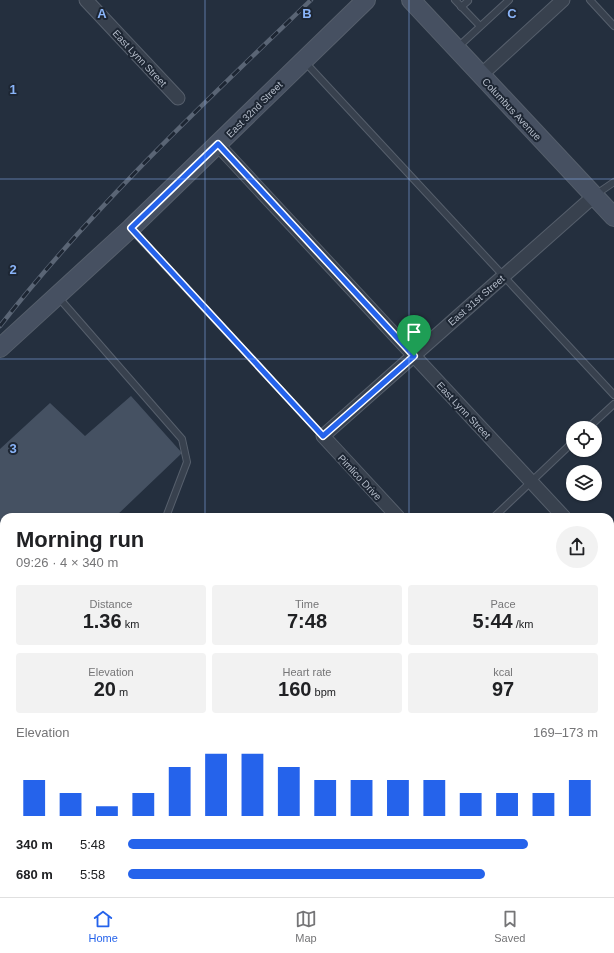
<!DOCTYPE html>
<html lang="en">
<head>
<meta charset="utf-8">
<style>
	:root { --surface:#fff; --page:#f2f2f2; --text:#202124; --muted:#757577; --line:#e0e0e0; --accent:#2563eb }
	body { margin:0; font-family:Arial,sans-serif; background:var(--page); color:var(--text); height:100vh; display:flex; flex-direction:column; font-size:15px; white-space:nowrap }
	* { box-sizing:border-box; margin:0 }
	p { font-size:13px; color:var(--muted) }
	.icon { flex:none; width:22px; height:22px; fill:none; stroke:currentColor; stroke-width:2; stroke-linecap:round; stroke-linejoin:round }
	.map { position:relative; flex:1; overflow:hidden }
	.side { position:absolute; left:0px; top:513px; width:614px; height:384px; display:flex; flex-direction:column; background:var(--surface); border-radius:12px 12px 0 0; box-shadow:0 1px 3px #0004 }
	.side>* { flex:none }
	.buttons { position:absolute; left:566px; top:421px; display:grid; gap:8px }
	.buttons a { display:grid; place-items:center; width:36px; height:36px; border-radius:50%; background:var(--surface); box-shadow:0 1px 3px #0004; font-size:20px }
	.pin { position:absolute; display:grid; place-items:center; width:34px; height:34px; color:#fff; margin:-41px -17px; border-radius:50% 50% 50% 0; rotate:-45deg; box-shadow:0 0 4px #0007 }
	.pin .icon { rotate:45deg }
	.round { display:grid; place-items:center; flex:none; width:42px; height:42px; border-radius:21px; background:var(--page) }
	.overview { display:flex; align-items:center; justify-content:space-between; height:68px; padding:0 16px }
	h1 { font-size:22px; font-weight:700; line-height:30px }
	.figures { display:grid; grid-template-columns:repeat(3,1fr); gap:6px; height:68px; padding:4px 16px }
	.figures div { display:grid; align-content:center; border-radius:4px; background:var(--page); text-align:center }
	.figures b { font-size:20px; font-weight:700 }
	.figures small { font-size:11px; font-weight:400 }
	.figures p { font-size:11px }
	.chart { height:112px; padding:8px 16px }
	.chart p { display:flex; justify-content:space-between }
	.chart svg { width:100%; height:72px; margin-top:4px; stroke:var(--accent); stroke-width:6 }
	ul { padding:0 16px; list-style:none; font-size:13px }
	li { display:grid; grid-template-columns:64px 48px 1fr; align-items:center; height:30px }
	li i { height:10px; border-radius:5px; background:var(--accent) }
	.tab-bar { display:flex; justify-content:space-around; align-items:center; height:56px; border-top:1px solid var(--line); background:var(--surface); font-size:11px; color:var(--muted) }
	.tab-bar a { display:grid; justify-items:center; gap:2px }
	.tab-bar .on { color:var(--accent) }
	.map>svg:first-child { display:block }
</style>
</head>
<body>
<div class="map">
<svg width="614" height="897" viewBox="0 0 614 897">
	<rect width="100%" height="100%" fill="#242f3e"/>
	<polygon fill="#455162" points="131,396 182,453 115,517 4,517 4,670 0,673 0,449 50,403 85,436"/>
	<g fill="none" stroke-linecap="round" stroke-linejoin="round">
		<g stroke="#565f6c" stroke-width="8">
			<g id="lane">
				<polyline points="455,0 480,26"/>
				<polyline points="590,0 614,26"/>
				<polyline points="461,7 468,1"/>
				<polyline points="458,47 509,0"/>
				<polyline points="304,61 614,395"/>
				<polyline points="595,195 614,182"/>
				<polyline points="132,230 323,436"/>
				<polyline points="59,298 182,439 187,462 166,517"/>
				<polyline points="588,428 614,404"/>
				<polyline points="494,517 573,442"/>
				<polyline points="0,696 4,692"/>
			</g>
		</g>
		<g stroke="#565f6c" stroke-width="15">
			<g id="street">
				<polyline points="86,0 178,98"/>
				<polyline points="480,76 563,0"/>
				<polyline points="218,145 564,517"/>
				<polyline points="398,517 323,436 594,196"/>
				<polyline points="610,568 614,572"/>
				<polyline points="610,639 614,635"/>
				<polyline points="610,747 614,751"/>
				<polyline points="610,771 614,767"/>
				<polyline points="7,897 11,893"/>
				<polyline points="474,897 479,893"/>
			</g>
		</g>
		<g stroke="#565f6c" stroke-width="20">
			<g id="secondary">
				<polyline points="411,0 614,217"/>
				<polyline points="0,348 131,228 366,0"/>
			</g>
		</g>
		<use href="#lane" stroke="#38414e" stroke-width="6"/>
		<use href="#street" stroke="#38414e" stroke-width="13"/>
		<use href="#secondary" stroke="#465061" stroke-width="18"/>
		<g stroke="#5a6575" stroke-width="4.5">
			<path id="rail" d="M0,326C93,207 202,105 311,0"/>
		</g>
		<use href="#rail" stroke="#1d2633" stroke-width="3" stroke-dasharray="9" stroke-linecap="butt"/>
	</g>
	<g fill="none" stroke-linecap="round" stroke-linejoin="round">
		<g stroke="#fff" stroke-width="8">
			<polygon id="route" points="218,144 414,356 323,436 131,228"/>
		</g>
		<use href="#route" stroke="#2563eb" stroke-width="5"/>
	</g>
	<path fill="none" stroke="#8ab4f8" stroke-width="1" stroke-opacity="0.55" d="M205,0V517M409,0V517M0,179H614M0,359H614M0,538H4M610,538H614M0,718H4M610,718H614M205,893V897M409,893V897"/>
	<g text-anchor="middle" stroke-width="4" stroke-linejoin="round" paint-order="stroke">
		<g font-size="10" fill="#b4bcc9" stroke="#1d2633">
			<text transform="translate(140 58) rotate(47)" y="4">East Lynn Street</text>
			<text transform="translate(254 109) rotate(-45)" y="4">East 32nd Street</text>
			<text transform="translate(512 109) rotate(47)" y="4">Columbus Avenue</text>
			<text transform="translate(476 300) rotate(-41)" y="4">East 31st Street</text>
			<text transform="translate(464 410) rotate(47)" y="4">East Lynn Street</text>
			<text transform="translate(360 477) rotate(47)" y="4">Pimlico Drive</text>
		</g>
	</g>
	<g font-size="13" text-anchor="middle" font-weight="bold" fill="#8ab4f8" stroke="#1d2633" stroke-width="4" stroke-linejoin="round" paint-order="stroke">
		<text x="102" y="18">A</text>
		<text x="307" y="18">B</text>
		<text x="512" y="18">C</text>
		<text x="13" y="94">1</text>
		<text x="13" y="274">2</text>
		<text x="13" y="453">3</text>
	</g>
</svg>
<div class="buttons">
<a><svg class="icon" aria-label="locate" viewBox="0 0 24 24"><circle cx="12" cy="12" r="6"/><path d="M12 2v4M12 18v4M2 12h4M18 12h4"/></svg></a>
<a><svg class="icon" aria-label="layers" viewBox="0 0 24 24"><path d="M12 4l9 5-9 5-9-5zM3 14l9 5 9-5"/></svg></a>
</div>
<div class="pin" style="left:414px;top:356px;background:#1e9e55"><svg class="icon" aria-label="arrive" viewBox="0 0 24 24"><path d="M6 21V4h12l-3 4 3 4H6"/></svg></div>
<section class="side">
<div class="overview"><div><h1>Morning run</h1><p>09:26 · 4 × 340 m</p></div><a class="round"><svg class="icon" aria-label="share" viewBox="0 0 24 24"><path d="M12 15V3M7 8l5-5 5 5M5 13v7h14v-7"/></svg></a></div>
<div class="figures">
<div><p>Distance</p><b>1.36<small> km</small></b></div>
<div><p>Time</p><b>7:48</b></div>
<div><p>Pace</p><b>5:44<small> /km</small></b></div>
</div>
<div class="figures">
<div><p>Elevation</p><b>20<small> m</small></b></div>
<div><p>Heart rate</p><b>160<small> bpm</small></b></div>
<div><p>kcal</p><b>97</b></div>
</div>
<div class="chart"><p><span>Elevation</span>169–173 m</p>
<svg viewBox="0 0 160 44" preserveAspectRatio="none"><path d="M5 44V22M15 44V30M25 44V38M35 44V30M45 44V14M55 44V6M65 44V6M75 44V14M85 44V22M95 44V22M105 44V22M115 44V22M125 44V30M135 44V30M145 44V30M155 44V22"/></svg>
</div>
<ul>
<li><b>340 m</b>5:48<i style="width:85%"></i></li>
<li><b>680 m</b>5:58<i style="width:76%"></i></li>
</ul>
</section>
</div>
<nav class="tab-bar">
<a class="on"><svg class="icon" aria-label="home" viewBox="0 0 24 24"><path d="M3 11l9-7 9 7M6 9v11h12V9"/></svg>Home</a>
<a><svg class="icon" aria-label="map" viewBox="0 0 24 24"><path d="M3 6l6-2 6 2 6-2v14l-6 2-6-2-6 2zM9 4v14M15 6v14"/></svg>Map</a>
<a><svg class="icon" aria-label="saved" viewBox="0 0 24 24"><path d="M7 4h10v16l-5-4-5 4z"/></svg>Saved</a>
</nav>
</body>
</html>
